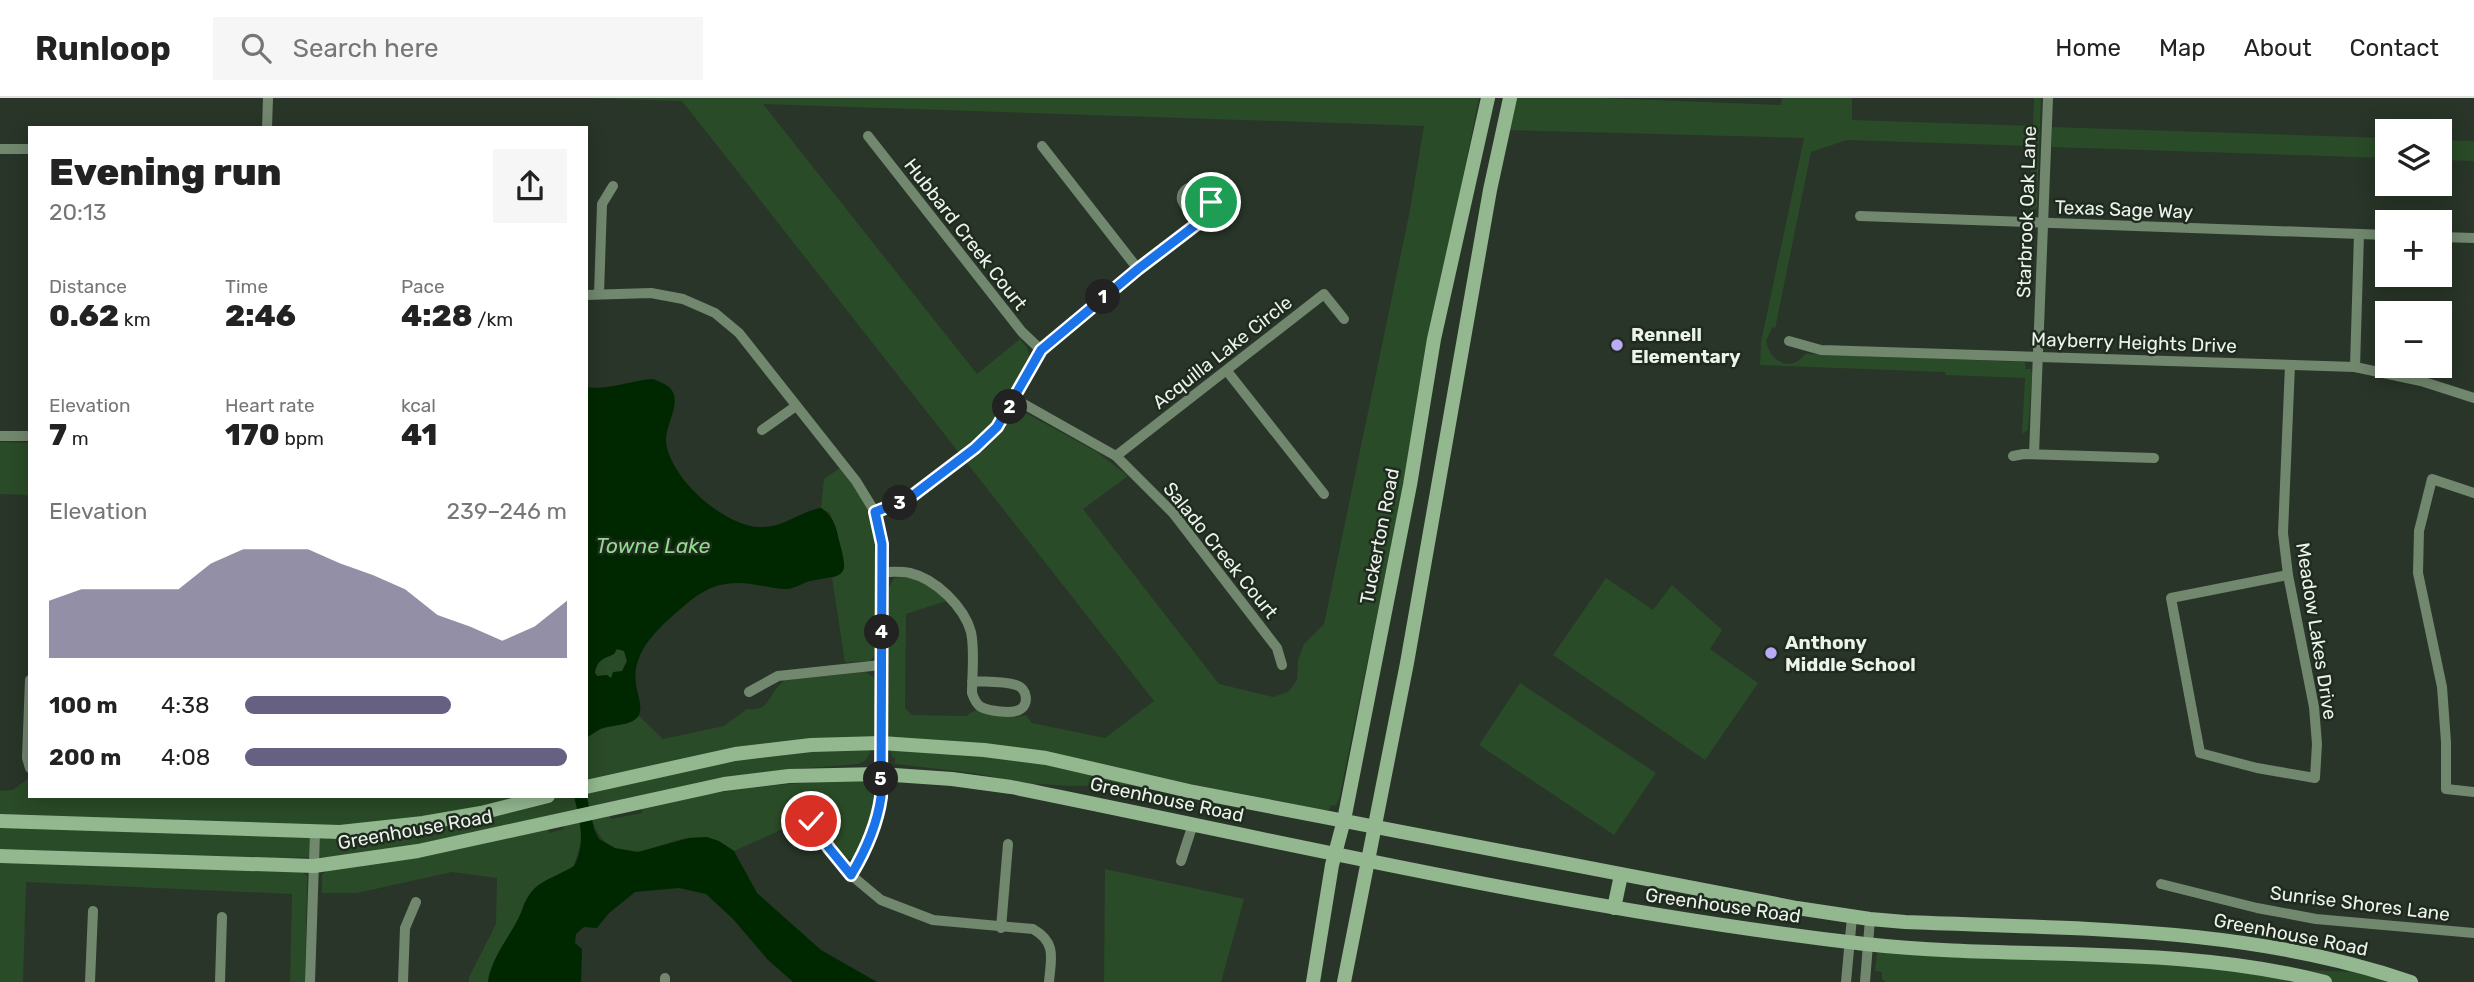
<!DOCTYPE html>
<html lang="en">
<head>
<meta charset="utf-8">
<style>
	:root { --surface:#fff; --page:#f6f6f6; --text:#222; --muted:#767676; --line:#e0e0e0; --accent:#666082 }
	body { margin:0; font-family:Rubik,sans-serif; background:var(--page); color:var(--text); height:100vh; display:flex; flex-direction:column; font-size:26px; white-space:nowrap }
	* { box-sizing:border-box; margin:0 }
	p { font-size:23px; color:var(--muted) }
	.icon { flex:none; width:38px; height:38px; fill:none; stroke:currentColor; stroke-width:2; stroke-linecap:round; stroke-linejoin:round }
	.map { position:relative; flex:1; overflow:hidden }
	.sheet { position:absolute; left:28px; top:28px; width:560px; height:672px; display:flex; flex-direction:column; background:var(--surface); border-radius:0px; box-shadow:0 4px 18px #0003 }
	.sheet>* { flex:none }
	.fabs { position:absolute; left:2375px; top:21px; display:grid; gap:14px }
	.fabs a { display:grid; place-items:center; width:77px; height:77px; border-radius:0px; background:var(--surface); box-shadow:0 4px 18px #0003; font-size:35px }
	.pin { position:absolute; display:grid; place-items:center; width:60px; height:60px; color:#fff; margin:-30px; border:4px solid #fff; border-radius:50%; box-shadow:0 2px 7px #0007 }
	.km { position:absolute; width:35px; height:35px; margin:-18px; border-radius:50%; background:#222; color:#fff; font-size:19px; line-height:35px; text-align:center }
	.round { display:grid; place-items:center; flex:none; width:74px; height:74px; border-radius:0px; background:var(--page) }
	.summary { display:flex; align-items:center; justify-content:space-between; height:119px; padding:0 21px }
	h1 { font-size:38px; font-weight:800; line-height:52px }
	.stats { display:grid; grid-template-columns:repeat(3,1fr); gap:10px; height:119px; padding:7px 21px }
	.stats div { display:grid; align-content:center }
	.stats b { font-size:30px; font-weight:800 }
	.stats small { font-size:19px; font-weight:400 }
	.stats p { font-size:19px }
	.chart { height:196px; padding:14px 21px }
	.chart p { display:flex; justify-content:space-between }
	.chart svg { width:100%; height:126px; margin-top:7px; fill:var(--accent); opacity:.7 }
	ul { padding:0 21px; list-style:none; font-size:23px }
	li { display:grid; grid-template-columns:112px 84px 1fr; align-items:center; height:52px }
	li i { height:18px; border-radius:9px; background:var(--accent) }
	header { display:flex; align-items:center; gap:42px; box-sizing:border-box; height:98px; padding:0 35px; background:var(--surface); border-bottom:2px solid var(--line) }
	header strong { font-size:33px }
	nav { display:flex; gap:38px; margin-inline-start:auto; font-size:24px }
	.search { width:490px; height:63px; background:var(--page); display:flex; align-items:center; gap:18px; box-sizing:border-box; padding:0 24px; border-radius:0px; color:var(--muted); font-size:26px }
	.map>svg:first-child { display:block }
</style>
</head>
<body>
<header>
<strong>Runloop</strong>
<div class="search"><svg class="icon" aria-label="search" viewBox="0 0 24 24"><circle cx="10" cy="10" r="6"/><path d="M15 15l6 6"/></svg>Search here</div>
<nav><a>Home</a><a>Map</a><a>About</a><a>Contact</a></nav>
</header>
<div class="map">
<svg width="2474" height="884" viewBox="0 0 2474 884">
	<rect width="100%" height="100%" fill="#293528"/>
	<g fill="#2a4b27">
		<path d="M586,0H1479L1443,177L1412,347L1339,701L1336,707L1330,708L1329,712H1321L1234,694L1133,687L1072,688L1023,685L973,675L895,666V659L892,660L888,630L889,489L894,480C915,474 933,490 946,503L906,516L905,610L912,617L966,618L978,611C994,617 1009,622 1026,617L1032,625L1105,640L1154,603L967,365L987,350L1013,316L1022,313L1097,354L1128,378L1083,411L1219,586L1273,599L1288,594L1297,582L1298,562L1304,546L1324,526L1409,117L1424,28L763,6L977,276L1020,241L1027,250L1030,260L992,325L960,356L682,3Z"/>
		<path d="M1516,0H1603L1781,7L1782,0H1852V22L2033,28L2034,0H2041L2037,109L2030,117L2032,48L1847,42L1811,54L1775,231L1773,228L1766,243C1770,264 1791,275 1805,256L2025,264L2026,271H2031L2032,277L2028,332L2022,336L2025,280L1946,277L1945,274L1760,267L1761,244L1804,40L1508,32Z"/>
		<polygon points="2052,29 2387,40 2387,60 2052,49"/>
		<polygon points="2440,42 2474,43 2474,63 2440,62"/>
		<polygon points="0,344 30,345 30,400 26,397 0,396"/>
		<path d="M840,370C849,381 859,393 865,406C886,448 877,509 877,555L870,563L845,564L832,480L839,477L844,471L830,415L821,410L824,381Z"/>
		<polygon points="1606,480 1653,512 1672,487 1722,532 1710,551 1758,585 1705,662 1553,557"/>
		<path d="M617,551L624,553L627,563L622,573L612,580L597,578L595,575C597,560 608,560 617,551Z"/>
		<path d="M865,574L876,580C876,606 881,639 866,662L858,666L782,672L607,705L611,721L642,715V709C719,692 784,684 863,682L868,684L875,696C873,714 857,797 832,743C828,733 835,722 828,712C823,705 812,703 804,707C796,711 795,718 794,726L734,753C720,744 705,738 688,740C672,742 657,750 641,753C602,761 590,726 586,695C584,677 586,658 586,640L601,631L632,624L639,618L663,641L724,628L747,611C771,615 769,592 785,582Z"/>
		<polygon points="1520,585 1656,675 1614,737 1479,647"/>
		<polygon points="30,679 30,698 574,698 583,736 574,768 536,789 524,805 520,818 489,876 488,884 469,884 469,879 496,826 497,780 452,774 357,795 322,795 322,777 327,772 423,759 548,731 549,735 564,731 560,715 388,753 328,759 265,760 0,751 0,693 13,692"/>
		<polygon points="0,763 300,772 307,778 307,786 305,884 290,884 292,796 26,784 23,884 0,884"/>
		<polygon points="1105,771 1244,801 1221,884 1104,884"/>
		<polygon points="1883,854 2351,874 2397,884 1886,884 1882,881 1882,874 1875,873 1877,855"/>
	</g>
	<g fill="#002800" fill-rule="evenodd">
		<path d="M653,281C662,285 671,287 674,297C678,311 665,329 666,344C670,380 724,429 761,429C784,430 800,413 821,410C835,419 836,430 840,446C849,479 844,477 815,482C804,483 795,492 784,491C765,490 746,482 726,486C710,488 696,497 684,508C661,528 631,552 636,586C637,595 643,609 639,617C632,629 611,626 600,631C595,634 591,637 586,640V289C608,293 631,282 653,281ZM617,551L624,553L627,563L622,573L613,574L611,580L607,577L597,578L595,575C597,561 604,561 614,556Z"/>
		<path d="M586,695L594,731L599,741L615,750L638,754L689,740L707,739L719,743L734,753L757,795L821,852L877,884H793L768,862L733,821L706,796L679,790L635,794L608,816L597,830L584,829L576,836L575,845L582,851L581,884H488C491,860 509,840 519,819C524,809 526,798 535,790C543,782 563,775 574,768C586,746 580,722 574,698H586Z"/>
	</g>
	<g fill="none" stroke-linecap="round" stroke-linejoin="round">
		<g stroke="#71876e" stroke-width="10">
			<polyline points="267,30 268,0"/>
			<polyline points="868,38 1022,234 1041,252"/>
			<polyline points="1042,48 1138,171"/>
			<polyline points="0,51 30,51"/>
			<polyline points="1860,118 2387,137"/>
			<polyline points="2440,139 2474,140"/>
			<polyline points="599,196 602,106 613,88"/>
			<path d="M586,197L651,195L683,201L715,215L739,235L856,383L875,414L882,446L881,699C877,728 866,752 851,777"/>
			<polyline points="1789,243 1821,252 2355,269 2421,283 2474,300"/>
			<polyline points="2355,269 2359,136"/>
			<polyline points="1227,273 1324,396"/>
			<polyline points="1015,301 1116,358 1173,415 1277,550 1282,567"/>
			<polyline points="762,332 796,308"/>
			<polyline points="0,338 30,338"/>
			<polyline points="2034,356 2048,0"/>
			<polyline points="1116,358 1324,196 1344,221"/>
			<polyline points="2013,358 2024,356 2154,360"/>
			<polyline points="2474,395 2432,381 2419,433 2418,475 2442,589 2446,644 2446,691 2474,694"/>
			<path d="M875,414L908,401L975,350L997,329L1041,252L1138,171L1210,116L1211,104C1208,100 1204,94 1200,91C1192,85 1180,92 1182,102C1185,110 1193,119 1198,126"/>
			<path d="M882,474C891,474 901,473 910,475C936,481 964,509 971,534C975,553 972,576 972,595C974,601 976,606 981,609C989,613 1011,616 1019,612C1030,607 1027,590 1016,587C1003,583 986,584 972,583"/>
			<polyline points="2288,477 2171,500 2200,655 2257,670 2315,680 2317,646 2314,609 2288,477 2283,435 2290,267"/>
			<polyline points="30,582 27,660 30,670"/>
			<polyline points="749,594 778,578 881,567"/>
			<path d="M811,723L829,750L851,777L881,802L933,822L1033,831C1057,845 1051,860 1049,884"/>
			<polyline points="1181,763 1193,726"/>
			<polyline points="2161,786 2257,810 2316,821 2474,835"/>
			<polyline points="1001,830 1008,746"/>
			<polyline points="90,884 93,813"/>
			<polyline points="220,884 222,819"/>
			<polyline points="310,884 315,734"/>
			<polyline points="403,884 405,830 416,804"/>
			<polyline points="665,884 665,880"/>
			<polyline points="1846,884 1852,819"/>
			<polyline points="1865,884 1870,821"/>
		</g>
		<g stroke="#93b890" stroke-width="14">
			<path d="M586,689L735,656L811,647L881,645L984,652L1046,660L1189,693L1797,810L1870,821L1905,824C2075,831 2248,828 2411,884"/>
			<polyline points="0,723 340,734 423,725 481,715 548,698"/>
			<path d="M0,758L314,768L418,753L724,686L789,678L880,676L952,681L1011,689C1294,746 1577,813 1865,846C2018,863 2175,845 2325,884"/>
			<polyline points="1614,810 1621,777"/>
			<polyline points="1313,884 1332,767 1344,722 1410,387 1434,241 1488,0"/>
			<polyline points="1344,884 1407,565 1490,92 1510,0"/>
		</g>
	</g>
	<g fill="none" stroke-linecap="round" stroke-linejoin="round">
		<g stroke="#fff" stroke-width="14">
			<path id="route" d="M811,723L829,750L851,777C866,752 877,728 881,699L882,446L875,414L908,401L975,350L997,329L1041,252L1138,171L1210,116L1212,110L1211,104"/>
		</g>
		<use href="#route" stroke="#1a73e8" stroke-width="9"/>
	</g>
	<g fill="#b9abf7" stroke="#202b1f" stroke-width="2.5">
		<circle cx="1617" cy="247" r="7"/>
		<circle cx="1771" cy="555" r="7"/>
	</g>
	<g text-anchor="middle" stroke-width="5" stroke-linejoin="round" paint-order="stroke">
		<g font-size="19" fill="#ecf3eb" stroke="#202b1f">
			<text transform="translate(2124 111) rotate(2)" y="7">Texas Sage Way</text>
			<text transform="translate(2026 114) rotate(-88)" y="7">Starbrook Oak Lane</text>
			<text transform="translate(966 136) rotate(52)" y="7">Hubbard Creek Court</text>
			<text transform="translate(2134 244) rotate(2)" y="7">Mayberry Heights Drive</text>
			<text transform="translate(1222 254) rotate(-38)" y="7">Acquilla Lake Circle</text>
			<text transform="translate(1379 438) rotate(-79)" y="7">Tuckerton Road</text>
			<text transform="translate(1221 452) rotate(51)" y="7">Salado Creek Court</text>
			<text transform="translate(2317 533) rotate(81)" y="7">Meadow Lakes Drive</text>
			<text transform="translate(1167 701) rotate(12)" y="7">Greenhouse Road</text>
			<text transform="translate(415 731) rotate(-10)" y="7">Greenhouse Road</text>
			<text transform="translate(2360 805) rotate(7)" y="7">Sunrise Shores Lane</text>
			<text transform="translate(1723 807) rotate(8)" y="7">Greenhouse Road</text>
			<text transform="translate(2291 836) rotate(11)" y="7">Greenhouse Road</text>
		</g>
		<g font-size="19" font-weight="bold" fill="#ecf3eb" stroke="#202b1f" text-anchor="start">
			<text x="1631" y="243">Rennell<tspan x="1631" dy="22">Elementary</tspan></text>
			<text x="1785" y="551">Anthony<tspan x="1785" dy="22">Middle School</tspan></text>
		</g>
		<g font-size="21" font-style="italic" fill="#92dc8c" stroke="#202b1f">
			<text x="653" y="455">Towne Lake</text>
		</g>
	</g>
</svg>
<div class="fabs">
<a><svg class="icon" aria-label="layers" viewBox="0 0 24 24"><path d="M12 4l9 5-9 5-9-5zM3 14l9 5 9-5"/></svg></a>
<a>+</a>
<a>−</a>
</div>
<div class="pin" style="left:1211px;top:104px;background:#1e9e55"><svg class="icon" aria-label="arrive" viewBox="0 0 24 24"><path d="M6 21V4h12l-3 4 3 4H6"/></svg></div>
<div class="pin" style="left:811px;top:723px;background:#d93025"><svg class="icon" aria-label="check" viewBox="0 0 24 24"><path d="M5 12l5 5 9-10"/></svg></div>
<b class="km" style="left:1103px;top:199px">1</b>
<b class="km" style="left:1010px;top:309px">2</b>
<b class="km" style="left:900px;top:405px">3</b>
<b class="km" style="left:882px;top:534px">4</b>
<b class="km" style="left:881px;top:681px">5</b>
<section class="sheet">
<div class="summary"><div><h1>Evening run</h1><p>20:13</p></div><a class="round"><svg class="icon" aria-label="share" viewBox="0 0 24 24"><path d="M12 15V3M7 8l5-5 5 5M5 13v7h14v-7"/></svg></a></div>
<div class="stats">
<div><p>Distance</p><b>0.62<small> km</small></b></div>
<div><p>Time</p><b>2:46</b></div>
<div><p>Pace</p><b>4:28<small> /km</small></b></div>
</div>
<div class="stats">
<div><p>Elevation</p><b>7<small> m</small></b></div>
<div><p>Heart rate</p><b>170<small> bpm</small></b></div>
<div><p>kcal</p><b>41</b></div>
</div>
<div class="chart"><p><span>Elevation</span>239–246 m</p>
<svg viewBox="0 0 160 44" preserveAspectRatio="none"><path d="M0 44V24L10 20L20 20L30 20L40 20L50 11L60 6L70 6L80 6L90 11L100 15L110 20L120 29L130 33L140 38L150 33L160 24V44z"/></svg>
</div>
<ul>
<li><b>100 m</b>4:38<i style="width:64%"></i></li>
<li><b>200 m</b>4:08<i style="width:100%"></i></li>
</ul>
</section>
</div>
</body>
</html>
